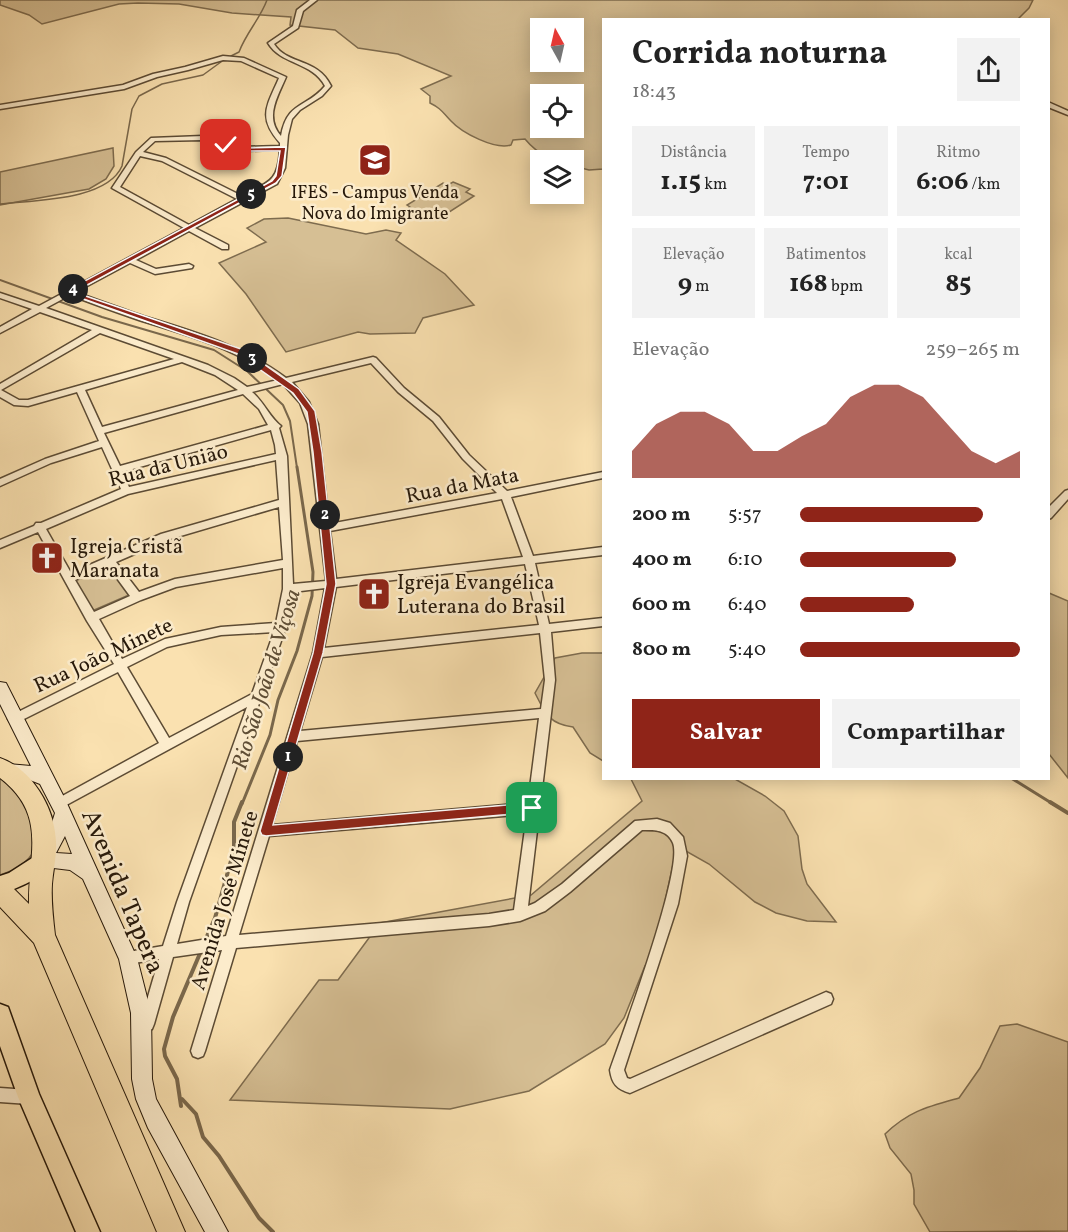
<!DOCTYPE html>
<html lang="pt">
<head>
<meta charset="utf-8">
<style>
	:root { --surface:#fff; --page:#f2f2f2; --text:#222; --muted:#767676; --accent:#8f2418 }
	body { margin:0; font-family:Vollkorn,serif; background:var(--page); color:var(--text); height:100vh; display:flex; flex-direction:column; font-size:22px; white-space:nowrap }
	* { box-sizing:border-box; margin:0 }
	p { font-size:20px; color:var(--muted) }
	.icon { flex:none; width:33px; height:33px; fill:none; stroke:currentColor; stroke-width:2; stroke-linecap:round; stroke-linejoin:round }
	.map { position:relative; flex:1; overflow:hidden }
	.sheet { position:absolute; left:602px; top:18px; width:448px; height:762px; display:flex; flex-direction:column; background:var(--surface); border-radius:0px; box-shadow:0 3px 15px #0003 }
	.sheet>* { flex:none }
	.needle { width:39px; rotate:352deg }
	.controls { position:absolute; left:530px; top:18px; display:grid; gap:12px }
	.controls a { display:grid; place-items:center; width:54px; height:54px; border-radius:0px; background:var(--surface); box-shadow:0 3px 15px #0003; font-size:30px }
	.pin { position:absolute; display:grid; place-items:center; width:51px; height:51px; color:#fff; margin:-26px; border-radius:12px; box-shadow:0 3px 9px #0006 }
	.km { position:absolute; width:30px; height:30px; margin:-15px; border-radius:50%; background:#222; color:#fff; font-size:16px; line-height:30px; text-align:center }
	.round { display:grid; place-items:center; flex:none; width:63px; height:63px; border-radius:0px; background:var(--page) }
	.head { display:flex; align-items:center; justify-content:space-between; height:102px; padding:0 30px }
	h1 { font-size:33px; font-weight:700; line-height:45px }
	.metrics { display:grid; grid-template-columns:repeat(3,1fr); gap:9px; height:102px; padding:6px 30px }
	.metrics div { display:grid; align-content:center; border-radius:0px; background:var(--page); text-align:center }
	.metrics b { font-size:26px; font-weight:700 }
	.metrics small { font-size:16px; font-weight:400 }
	.metrics p { font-size:16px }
	.chart { height:168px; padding:12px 30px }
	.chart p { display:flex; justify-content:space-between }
	.chart svg { width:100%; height:108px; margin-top:6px; fill:var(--accent); opacity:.7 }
	.action { display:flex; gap:12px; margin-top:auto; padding:12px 30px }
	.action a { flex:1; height:69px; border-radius:0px; background:var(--accent); color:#fff; font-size:24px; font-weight:700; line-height:69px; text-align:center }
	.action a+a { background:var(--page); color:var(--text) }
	ul { padding:0 30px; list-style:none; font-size:20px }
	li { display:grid; grid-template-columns:96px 72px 1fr; align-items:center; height:45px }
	li i { height:15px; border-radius:8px; background:var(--accent) }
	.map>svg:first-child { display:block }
</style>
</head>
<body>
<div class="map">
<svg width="1068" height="1232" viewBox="0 0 1068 1232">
	<rect width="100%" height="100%" fill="#fae1b0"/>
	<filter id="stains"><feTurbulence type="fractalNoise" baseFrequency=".00333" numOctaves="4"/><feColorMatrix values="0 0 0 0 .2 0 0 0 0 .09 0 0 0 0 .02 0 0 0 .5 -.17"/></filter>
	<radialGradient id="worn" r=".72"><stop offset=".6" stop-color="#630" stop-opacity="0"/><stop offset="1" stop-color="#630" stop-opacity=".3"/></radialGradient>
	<g fill="#d6bf94" stroke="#7e6c4f" stroke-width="1.5" fill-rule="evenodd">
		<path d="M0,0H1033L1029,8L1017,20H603V169L589,170L573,166V160C552,160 539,156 525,139L513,140L511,145C495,150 462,133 451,121C442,112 442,109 430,103V96L421,89L451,76L398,54L358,48L335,30L290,25L291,17L232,13L179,4L138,3L119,4L42,24L29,15L0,5ZM540,28H573V62H540ZM540,94H573V128H540Z"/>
		<polygon points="113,148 114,166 106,179 89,189 0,205 0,172"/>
		<path d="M453,182L470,189L466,192L474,196L437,220L431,217C421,223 412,215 406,211L410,207L407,205L443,183L448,185Z"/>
		<polygon points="288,218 366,234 386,230 401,233 396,240 445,274 474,305 423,318 415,333 370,334 358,332 286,352 246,294 219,263 266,242 247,228 264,219"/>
		<polygon points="106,563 129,595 92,611 74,577"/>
		<polygon points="1049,593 1068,601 1068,778 1049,754"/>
		<path d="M582,653H603V761L590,753L573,727C549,724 545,713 535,693L555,658Z"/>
		<polygon points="0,777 13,780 39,835 35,850 29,858 19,868 0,875"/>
		<polygon points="631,779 735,779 765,796 784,811 798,836 802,869 807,884 836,922 807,921 776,913 755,902 709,864 677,846 653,957 645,966 624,1018 605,1044 529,1091 450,1109 230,1100 319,980 338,980 380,923 531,895 642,801"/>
		<path d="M1017,1024L1068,1042V1231L930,1232L914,1204V1190L911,1174L890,1148L885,1134C909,1111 927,1107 959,1098L980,1068L1000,1026Z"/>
	</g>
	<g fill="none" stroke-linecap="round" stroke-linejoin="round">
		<g stroke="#7a684c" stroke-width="1.5">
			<path d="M231,56L239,52C246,33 260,19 267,0"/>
			<path d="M0,204C33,200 107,201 122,166L132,109L139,96L162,84L203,75L225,59"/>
		</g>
		<polyline stroke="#7a684c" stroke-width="2" points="0,280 102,317 214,350 247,371 283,405 290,421 297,468"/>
		<g stroke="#7a684c" stroke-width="3">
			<polyline points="1011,778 1053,804"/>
			<polyline points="242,804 270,735 278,700 297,651 312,596 313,572 297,467"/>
		</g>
		<g stroke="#7a684c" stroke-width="4">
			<polyline points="1050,802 1068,813"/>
			<polyline points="204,943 215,918 234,850 234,822 242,802"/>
			<polyline points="182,1099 196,1114 203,1137 219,1156 259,1218 273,1232"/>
			<polyline points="181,1106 177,1079 165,1056 164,1049 173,1017 201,951"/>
		</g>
		<g stroke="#5c4b34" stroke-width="3">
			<g id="street">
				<path d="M310,0H317L303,11L298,28L274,44C287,65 318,58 331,86L322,96L300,110L292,119L288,135L285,168L277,184L195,228L228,245V249H222L189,231L136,260L156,269L189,264L193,266L192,268L155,274L130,263L76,292C99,301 123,309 146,317C196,332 245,347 286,378L373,357L376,358L404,388L439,417L469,455L507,491L603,472V478L511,497L533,556L603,547V555L535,563L549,624L603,618V626L551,632L555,680L528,906L535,903L562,884L635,821L657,819L670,823L683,837L687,856L678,904L624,1070L627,1078L630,1079L826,992L831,994L833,999L831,1004L630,1093C617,1089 612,1084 610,1070C622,1035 684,869 673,843C667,829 654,830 642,830L570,892L545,911L520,921L489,926L236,948L205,1051L203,1056L198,1058L193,1056L191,1051L222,950L173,957L154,1024L152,1029L147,1031L142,1029L140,1024L159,959L128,964L123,963L121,958L123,953L128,952L163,946L177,902L247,707L59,809L55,808L53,804L55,800L159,743L118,672L14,724L10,722L8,719L10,716L114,664L87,621L38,532L0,548V540L34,526L36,523H41L121,489L102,447L51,463L0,486V479L45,459L99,441L77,392L28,406L14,405L0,397V384L92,330L40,312L0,333V327L32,309L0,298V293L39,306L184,228L112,188L136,152L151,138L203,136L241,147L280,146V143C257,117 267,106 279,78L241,61L223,60L188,70L157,77L124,89L0,109V105L123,85L153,74L185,67L223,56L244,58L286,77C278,96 264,117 281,136C287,101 307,108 325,86C313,62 281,65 268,43L293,26L297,10ZM203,140L241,151L280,150C278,183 268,182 242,196L166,158L143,152L155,141ZM140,156L162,161L237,199L189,225L120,187ZM70,295C93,304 116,312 139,320C188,335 237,349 278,380L247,387L234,378L208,365L46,308ZM100,333L174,359L28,400H19L1,390ZM182,362L215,375L238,390L102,427L85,390ZM371,363L398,392L433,421L463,459L497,493L329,524L318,424L309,402L292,382ZM283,384L300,403L308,424L326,581L293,584L287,456L279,428L281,426C271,419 263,401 252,392ZM243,394L259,409L268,425L120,466L104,433ZM271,430L275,445L276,454L129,487L122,472ZM276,460L279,500L161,534L71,573L46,529L128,494ZM502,499L523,557L336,579L330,531ZM279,507L283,560L175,579L139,592L116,562L167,540ZM525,564L539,625L324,648L336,587ZM108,566L130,596L94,612L75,580ZM283,568V589L276,623L221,627L165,639L122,659L99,619L141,600L176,587ZM325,588L313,653L226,936L177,944L189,902L286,627L293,592ZM274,632L252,694L169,738L127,667L167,647L221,635ZM540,633L545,680L541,709L300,731L322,657ZM539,718L528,803L272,825L297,741ZM527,814L514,910L489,914L239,935L269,836Z"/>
				<polygon points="1048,102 1068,111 1068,115 1048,107"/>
				<polygon points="1068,490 1068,499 1051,518 1048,519 1048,508 1065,491"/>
				<polygon points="0,1088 29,1090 34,1092 36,1097 34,1102 29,1104 0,1102"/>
			</g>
		</g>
		<g stroke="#27190a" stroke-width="2">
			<path id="secondary" d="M0,682L6,683L65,799L137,958L151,1013L152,1079L156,1099L228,1232H205L148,1128L136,1099L132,1079L131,1013L119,959L83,879L70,870L37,866L34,860L49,832L55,813L40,784L25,778L2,776L0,772L2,766L8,764L31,766L0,704ZM65,836L72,854L56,853Z"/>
		</g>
		<g stroke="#27190a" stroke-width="3">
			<g id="primary">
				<path d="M43,851L50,854L53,860C45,878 18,888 0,894V876L9,873Z"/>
				<polygon points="0,1004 8,1007 39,1094 100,1232 76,1232 18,1097 0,1046"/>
			</g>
		</g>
		<g stroke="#27190a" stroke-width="2">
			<path id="highway" d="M0,758C32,769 55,808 56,842C57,856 53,870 52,884C51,901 53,918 55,935L185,1232H157L34,943L0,907V880L8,883L29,904C28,854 48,815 0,778Z"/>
		</g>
		<use href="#street" fill="#fceccc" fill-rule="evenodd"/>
		<use href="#secondary" fill="#fceccc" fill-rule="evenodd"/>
		<use href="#primary" fill="#fae1b0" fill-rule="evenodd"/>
		<use href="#highway" fill="#fae1b0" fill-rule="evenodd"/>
	</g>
	<polygon fill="#8f2418" stroke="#fff" stroke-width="1.5" points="226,143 248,148 286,147 282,176 276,183 74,292 244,350 299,389 315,411 322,452 336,584 323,653 273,825 532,803 536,805 536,812 266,836 262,835 260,831 313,653 326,584 313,452 307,412 293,393 238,354 64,292 272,181 276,176 280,151 248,151 224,146"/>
	<defs>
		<g id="university-square" transform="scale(1.725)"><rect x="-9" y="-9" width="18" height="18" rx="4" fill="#8f2418" stroke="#fceccc"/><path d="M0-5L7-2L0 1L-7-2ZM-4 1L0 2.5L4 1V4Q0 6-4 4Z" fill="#fff"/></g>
		<g id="church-square" transform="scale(1.725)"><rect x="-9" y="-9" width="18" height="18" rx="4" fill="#8f2418" stroke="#fceccc"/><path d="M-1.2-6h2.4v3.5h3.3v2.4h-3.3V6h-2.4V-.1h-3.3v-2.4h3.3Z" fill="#fff"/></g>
	</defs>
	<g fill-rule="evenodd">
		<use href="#university-square" x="375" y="160"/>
		<use href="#church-square" x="47" y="558"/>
		<use href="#church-square" x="374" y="594"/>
	</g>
	<g text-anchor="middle" stroke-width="5" stroke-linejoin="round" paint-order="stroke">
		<g font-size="18" fill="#27190a" stroke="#fceccc">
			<text x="375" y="198">IFES - Campus Venda<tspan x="375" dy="21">Nova do Imigrante</tspan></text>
		</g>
		<g font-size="21" fill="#27190a" stroke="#fceccc">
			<text transform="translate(168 465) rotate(-14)" y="7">Rua da União</text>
			<text transform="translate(462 485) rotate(-11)" y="7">Rua da Mata</text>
			<text transform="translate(103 655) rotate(-25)" y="7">Rua João Minete</text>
			<text transform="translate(224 900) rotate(-73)" y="7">Avenida José Minete</text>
		</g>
		<g font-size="21" fill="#27190a" stroke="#fceccc" text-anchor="start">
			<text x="70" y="553">Igreja Cristã<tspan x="70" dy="24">Maranata</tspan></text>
			<text x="397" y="589">Igreja Evangélica<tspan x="397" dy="24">Luterana do Brasil</tspan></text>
		</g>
		<g font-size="22" font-style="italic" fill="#5f4e36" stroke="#fceccc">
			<text transform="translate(265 679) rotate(-73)" y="8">Rio São João de Viçosa</text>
		</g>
		<g font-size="26" fill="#27190a" stroke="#fceccc">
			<text transform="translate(124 891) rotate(67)" y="9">Avenida Tapera</text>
		</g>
	</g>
	<rect width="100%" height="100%" filter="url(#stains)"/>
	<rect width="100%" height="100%" fill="url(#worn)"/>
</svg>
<div class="controls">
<a><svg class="needle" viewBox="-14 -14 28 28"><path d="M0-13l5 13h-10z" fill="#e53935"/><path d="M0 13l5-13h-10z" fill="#767676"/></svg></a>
<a><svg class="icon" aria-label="locate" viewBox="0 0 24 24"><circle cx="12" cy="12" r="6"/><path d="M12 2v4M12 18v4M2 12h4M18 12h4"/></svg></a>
<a><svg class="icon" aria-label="layers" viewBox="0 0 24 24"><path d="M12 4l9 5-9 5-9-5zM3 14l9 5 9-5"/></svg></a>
</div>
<div class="pin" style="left:532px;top:808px;background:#1e9e55"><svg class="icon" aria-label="arrive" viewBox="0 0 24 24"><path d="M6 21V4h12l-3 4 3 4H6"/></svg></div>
<div class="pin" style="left:226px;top:145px;background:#d93025"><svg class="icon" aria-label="check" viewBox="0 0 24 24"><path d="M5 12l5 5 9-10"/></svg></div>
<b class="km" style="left:288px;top:757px">1</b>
<b class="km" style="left:325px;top:515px">2</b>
<b class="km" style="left:252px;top:358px">3</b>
<b class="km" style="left:73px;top:289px">4</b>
<b class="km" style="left:251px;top:194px">5</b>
<section class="sheet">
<div class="head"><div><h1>Corrida noturna</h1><p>18:43</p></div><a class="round"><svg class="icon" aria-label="share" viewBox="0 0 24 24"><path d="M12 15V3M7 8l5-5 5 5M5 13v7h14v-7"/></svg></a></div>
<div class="metrics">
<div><p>Distância</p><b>1.15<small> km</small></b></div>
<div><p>Tempo</p><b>7:01</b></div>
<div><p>Ritmo</p><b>6:06<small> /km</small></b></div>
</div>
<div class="metrics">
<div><p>Elevação</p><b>9<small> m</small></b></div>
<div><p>Batimentos</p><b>168<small> bpm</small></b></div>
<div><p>kcal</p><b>85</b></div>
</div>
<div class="chart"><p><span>Elevação</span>259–265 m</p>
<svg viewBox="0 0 160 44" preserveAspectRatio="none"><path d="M0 44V33L10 22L20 17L30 17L40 22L50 33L60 33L70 27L80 22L90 11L100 6L110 6L120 11L130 22L140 33L150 38L160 33V44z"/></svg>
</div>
<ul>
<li><b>200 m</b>5:57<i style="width:83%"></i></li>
<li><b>400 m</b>6:10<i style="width:71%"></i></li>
<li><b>600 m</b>6:40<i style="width:52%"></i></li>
<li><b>800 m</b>5:40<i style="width:100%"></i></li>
</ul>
<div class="action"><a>Salvar</a><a>Compartilhar</a></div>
</section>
</div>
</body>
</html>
